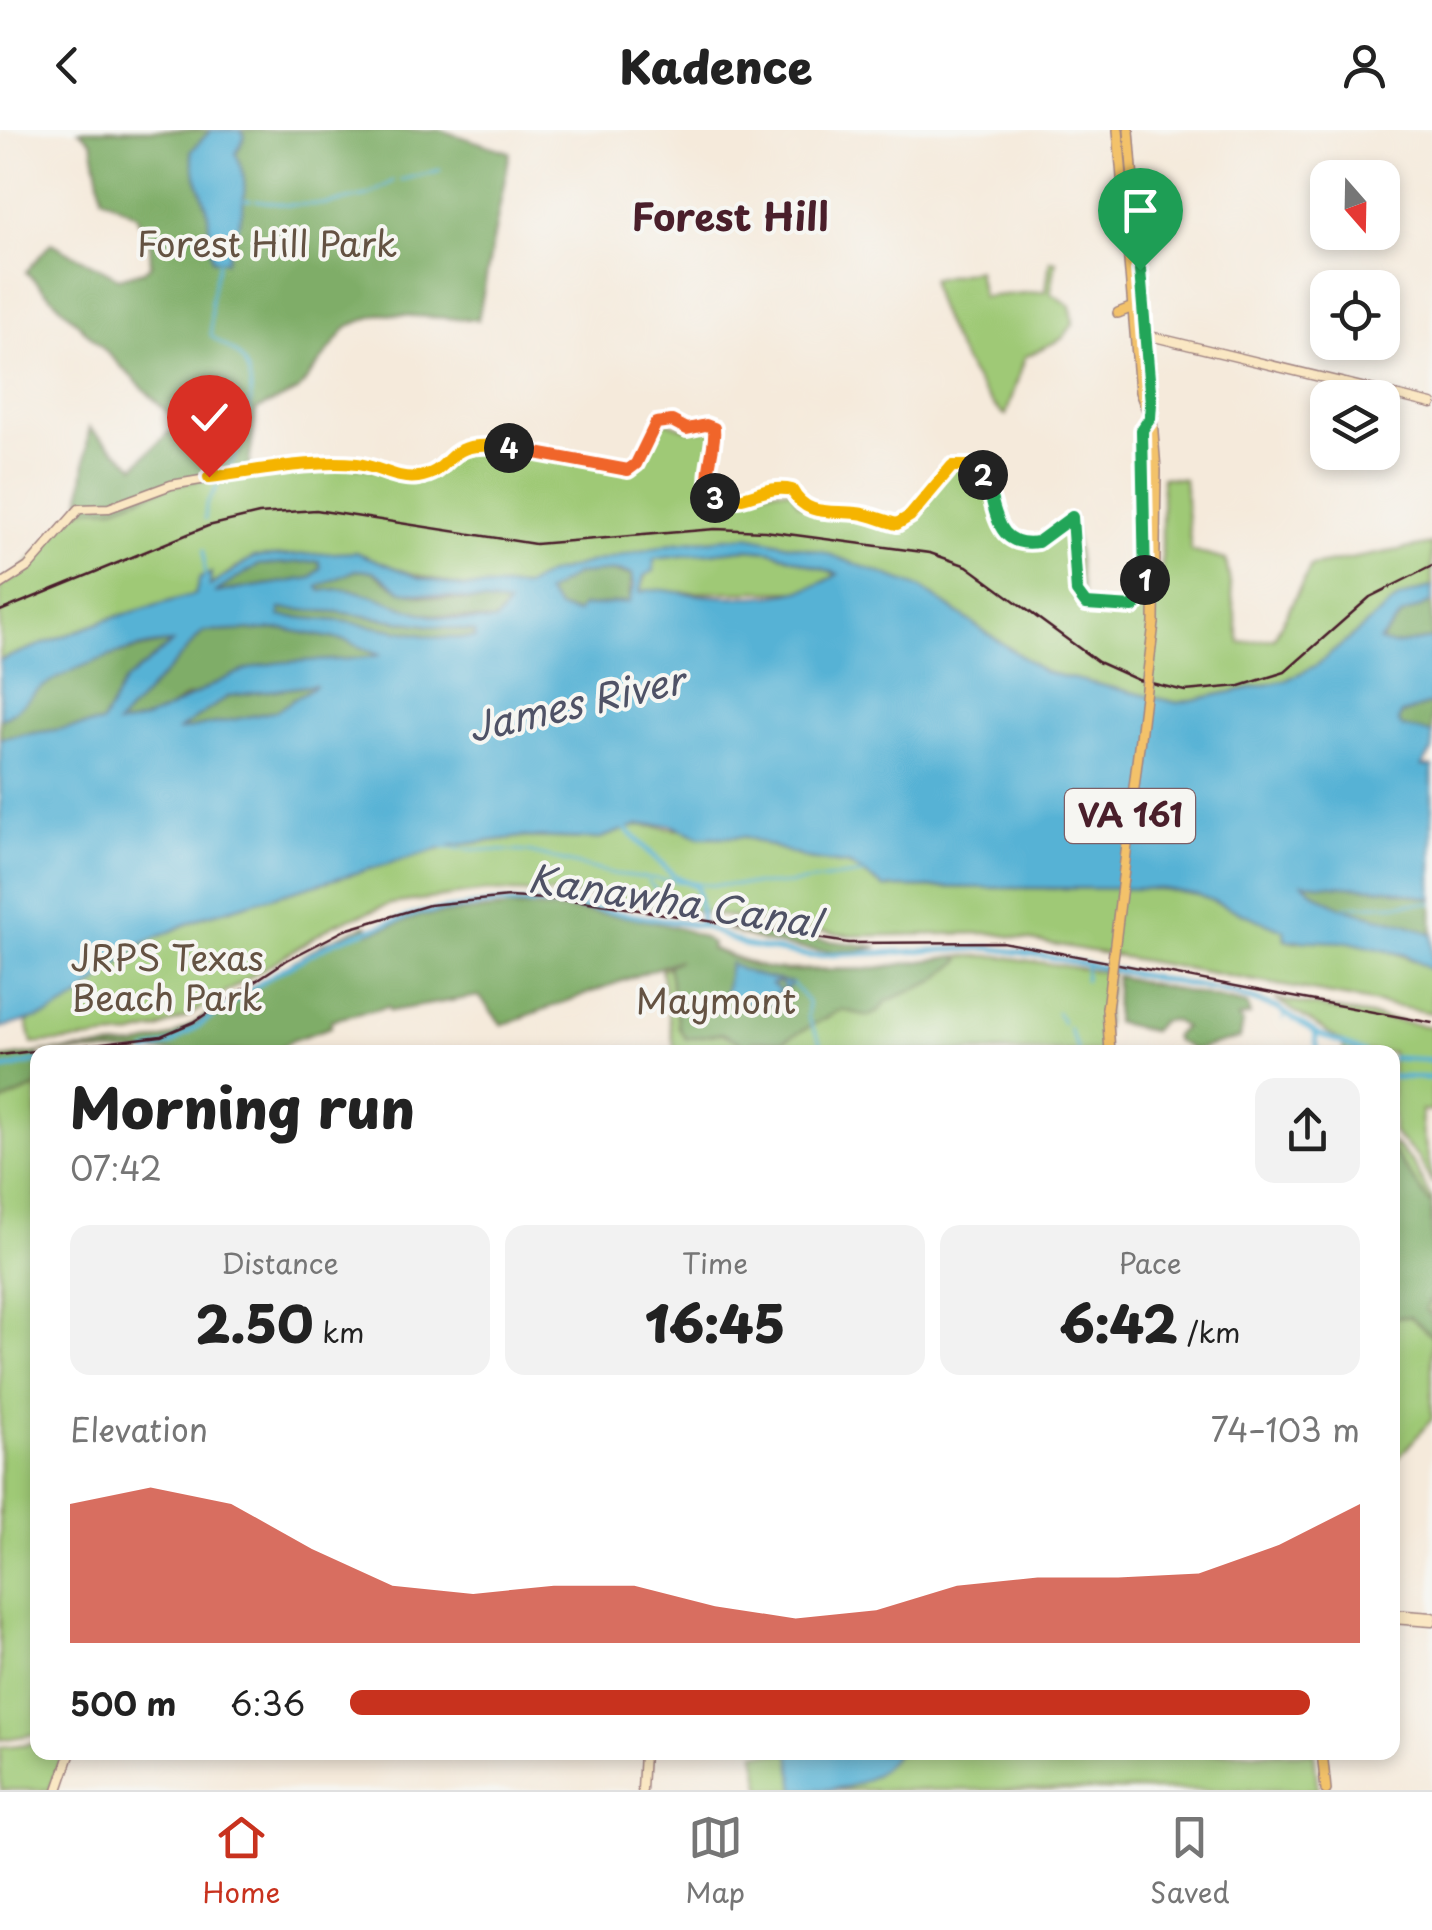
<!DOCTYPE html>
<html lang="en">
<head>
<meta charset="utf-8">
<style>
	:root { --surface:#fff; --page:#f2f2f2; --text:#222; --muted:#767676; --line:#e0e0e0; --accent:#c8321e }
	body { margin:0; font-family:"Playpen Sans",sans-serif; background:var(--page); color:var(--text); height:100vh; display:flex; flex-direction:column; font-size:38px; white-space:nowrap }
	* { box-sizing:border-box; margin:0 }
	p { font-size:32px; color:var(--muted) }
	.icon { flex:none; width:55px; height:55px; fill:none; stroke:currentColor; stroke-width:2; stroke-linecap:round; stroke-linejoin:round }
	.map { position:relative; flex:1; overflow:hidden }
	.details { position:absolute; left:30px; top:915px; width:1370px; height:715px; display:flex; flex-direction:column; background:var(--surface); border-radius:20px; box-shadow:0 5px 15px #0003 }
	.details>* { flex:none }
	.needle { width:65px; rotate:160deg }
	.buttons { position:absolute; left:1310px; top:30px; display:grid; gap:20px }
	.buttons a { display:grid; place-items:center; width:90px; height:90px; border-radius:20px; background:var(--surface); box-shadow:0 5px 15px #0003; font-size:50px }
	.pin { position:absolute; display:grid; place-items:center; width:85px; height:85px; color:#fff; margin:-102px -42px; border-radius:50% 50% 50% 0; rotate:-45deg; box-shadow:0 0 10px #0007 }
	.pin .icon { rotate:45deg }
	.km { position:absolute; width:50px; height:50px; margin:-25px; border-radius:50%; background:#222; color:#fff; font-size:28px; line-height:50px; text-align:center }
	.round { display:grid; place-items:center; flex:none; width:105px; height:105px; border-radius:20px; background:var(--page) }
	.headline { display:flex; align-items:center; justify-content:space-between; height:170px; padding:0 40px }
	h1 { font-size:55px; font-weight:800; line-height:75px }
	.metrics { display:grid; grid-template-columns:repeat(3,1fr); gap:15px; height:170px; padding:10px 40px }
	.metrics div { display:grid; align-content:center; border-radius:20px; background:var(--page); text-align:center }
	.metrics b { font-size:50px; font-weight:800 }
	.metrics small { font-size:28px; font-weight:400 }
	.metrics p { font-size:28px }
	.chart { height:280px; padding:20px 40px }
	.chart p { display:flex; justify-content:space-between }
	.chart svg { width:100%; height:180px; margin-top:10px; fill:var(--accent); opacity:.7 }
	ul { padding:0 40px; list-style:none; font-size:32px }
	li { display:grid; grid-template-columns:160px 120px 1fr; align-items:center; height:75px }
	li i { height:25px; border-radius:12px; background:var(--accent) }
	header { display:flex; justify-content:space-between; align-items:center; height:130px; padding:0 40px; background:var(--surface); font-size:45px; font-weight:800 }
	.dock { display:flex; justify-content:space-around; align-items:center; height:140px; border-top:2px solid var(--line); background:var(--surface); font-size:28px; color:var(--muted) }
	.dock a { display:grid; justify-items:center; gap:5px }
	.dock .active { color:var(--accent) }
	.map>svg:first-child { display:block }
</style>
</head>
<body>
<header><svg class="icon" aria-label="back" viewBox="0 0 24 24"><path d="M15 5l-7 7 7 7"/></svg>Kadence<svg class="icon" aria-label="person" viewBox="0 0 24 24"><circle cx="12" cy="8" r="4"/><path d="M4 21q1-7 8-7t8 7"/></svg></header>
<div class="map">
<svg width="1432" height="1660" viewBox="0 0 1432 1660">
	<rect width="100%" height="100%" fill="#f6f6f2"/>
	<filter id="ink" filterUnits="userSpaceOnUse"><feTurbulence type="fractalNoise" baseFrequency=".01" numOctaves="2"/><feDisplacementMap in="SourceGraphic" scale="20" xChannelSelector="R" yChannelSelector="G"/><feConvolveMatrix kernelMatrix="1 2 1 2 8 2 1 2 1" color-interpolation-filters="sRGB"/></filter>
	<filter id="wash" filterUnits="userSpaceOnUse"><feTurbulence type="fractalNoise" baseFrequency=".0048" numOctaves="4" result="noise"/><feDisplacementMap in="SourceGraphic" scale="40" xChannelSelector="R" yChannelSelector="G"/><feGaussianBlur stdDeviation="2.25" result="paint"/><feColorMatrix in="noise" values="0 0 0 0 0 0 0 0 0 0 0 0 0 0 0 0 0 1.4 0 .05"/><feComposite in="paint" operator="in"/></filter>
	<g filter="url(#wash)">
		<rect width="100%" height="100%" fill="#f5eadb"/>
		<g fill="#9fc976" stroke="#747450" stroke-width="2.5">
			<path d="M1050,130L1056,131L1051,163L1071,176L1073,194L1063,208L1025,227L1006,285C982,274 932,178 931,149L977,140L982,167L1046,161Z"/>
			<polygon points="662,290 687,299 714,299 707,356 718,370 770,359 791,360 799,374 903,391 943,343 963,334 982,343 1005,405 1032,413 1072,387 1084,472 1118,478 1162,465 1162,347 1184,349 1191,421 1226,430 1240,513 1274,508 1311,436 1432,414 1432,456 1399,468 1317,535 1284,551 1178,573 1044,542 921,458 748,406 676,413 593,432 525,457 463,457 388,437 237,437 209,457 211,444 200,448 196,464 112,488 0,530 0,455 15,448 75,382 184,352 339,334 427,345 450,324 471,315 632,338 650,299"/>
			<polygon points="745,419 771,421 839,444 805,461 639,463 653,429"/>
			<path d="M638,695L746,707L808,729L850,735L884,757L1162,759L1198,765L1285,800V810C1297,814 1304,809 1316,808C1354,807 1400,822 1432,840V883L991,803L852,806L598,766L487,761L391,774L335,794L187,887L158,899L130,906L32,914L27,891L78,869L142,814L205,786L450,716L522,707L598,709Z"/>
			<polygon points="710,818 770,840 869,839 957,826 998,826 1111,843 1102,922 675,922 661,839"/>
			<path d="M1275,869L1432,897V981L1422,980C1419,1007 1432,1027 1432,1054L1418,1027L1393,1003L1392,922H1343L1344,913Z"/>
			<polygon points="37,957 37,1604 0,1610 0,973"/>
			<polygon points="1393,1013 1413,1033 1432,1070 1432,1289 1393,1334"/>
			<polygon points="37,1613 38,1622 63,1623 50,1660 1,1660 0,1617"/>
			<polygon points="755,1623 1314,1623 1318,1660 762,1660"/>
		</g>
		<g fill="#7fad67" stroke="#646649" stroke-width="2.5">
			<polygon points="79,0 440,0 510,22 478,190 380,184 348,196 298,261 256,280 248,342 171,355 112,378 80,378 89,298 135,336 178,293 26,142 51,113 119,148 144,141 151,135 150,115 136,85 102,67 92,12"/>
			<polygon points="319,431 321,437 311,448 212,463 257,435"/>
			<path d="M356,440L373,441C409,476 463,467 509,474L496,491H489L418,483L353,460L320,461L318,456Z"/>
			<polygon points="605,441 632,445 629,472 582,477 577,483 559,479 546,463 577,444"/>
			<polygon points="1432,472 1432,509 1393,515 1379,512 1402,485"/>
			<polygon points="280,478 338,482 466,500 475,502 475,509 440,508 279,486"/>
			<polygon points="283,499 347,511 381,526 186,567 154,589 116,596 203,502"/>
			<path d="M174,512L125,551L102,593L0,608V589C19,582 28,566 44,555C81,532 131,518 174,512Z"/>
			<polygon points="319,554 276,581 175,602 229,566"/>
			<polygon points="1432,573 1432,603 1401,597 1398,591 1402,584"/>
			<path d="M1302,752L1388,759L1432,769V805C1388,782 1338,789 1302,752Z"/>
			<path d="M515,777C557,778 685,788 712,814L711,819L753,836L787,841L869,839L957,826L961,830L935,851L887,871L878,882L869,886L841,880L783,911H754L747,916L722,903L686,909L679,898L668,836L679,830L502,895L479,866L390,881L388,877L331,890V897L293,910L274,922H39L137,916L171,907L325,812L367,795L369,803L420,786Z"/>
			<path d="M722,797L878,817C835,829 762,815 722,797Z"/>
			<polygon points="1116,846 1247,875 1250,885 1238,888 1243,893 1240,908 1194,920 1176,911 1174,906 1184,897 1173,890 1161,891 1152,901 1115,892"/>
			<polygon points="38,923 37,957 0,973 0,928"/>
			<polygon points="1392,1020 1432,1076 1432,1166 1425,1179 1432,1186 1432,1207 1411,1187 1393,1187"/>
		</g>
		<g fill="#57b2d5" stroke="#506880" stroke-width="2.5" fill-rule="evenodd">
			<path d="M211,0H241L245,6L236,24C254,58 240,94 226,131L213,130C207,112 211,96 207,79C202,59 192,43 191,21Z"/>
			<path d="M748,406L823,422L921,458L1044,542L1178,573L1284,551L1317,535L1399,468L1432,456V472L1402,485L1379,511L1393,515L1432,509V573L1402,584L1398,591L1402,597L1432,603V621L1422,636L1432,637V769L1388,759L1303,753C1339,789 1389,782 1432,805V841L1405,825L1349,812L1285,810L1284,800L1198,765L1163,759L884,757L850,735L808,729L746,707H699L671,695H638L598,709L522,707L450,716L205,786L142,814L78,869L49,885L0,898V608L102,593L125,551L172,513C136,514 75,536 44,556C28,566 19,582 0,589V530L112,488L195,464L200,448L211,443L210,456L254,427L356,422L418,447L463,457H525L548,444L593,432L676,413ZM745,419L771,421L838,444C799,471 731,469 685,463C666,461 659,457 640,462L644,446L654,441V429ZM319,431L321,438L311,448L214,463L258,435ZM356,440L373,441L402,461L508,475L496,491C473,492 440,489 418,482C387,473 354,453 321,461L318,457ZM617,441L632,444L634,456L629,472L582,477L577,483L559,479L546,463L577,444ZM280,479L338,482L475,502V508H440L341,491L280,486ZM283,499L347,511L379,525C337,535 286,525 246,540C201,555 164,591 117,595L203,502ZM316,555L276,581L177,601L229,566Z"/>
			<path d="M730,833C748,846 771,848 792,853L785,860L781,852L771,854L783,862L768,867L774,875L764,872L762,878L725,864Z"/>
			<path d="M790,1623V1622L897,1623C869,1660 839,1660 795,1660Z"/>
		</g>
		<g fill="none" stroke-linecap="round" stroke-linejoin="round">
			<g stroke="#57b2d5" stroke-width="2.5">
				<polyline points="401,50 440,40"/>
				<polyline points="245,70 251,70"/>
				<polyline points="256,70 286,75 327,74 368,66 393,51"/>
				<path d="M219,130L211,169V205C218,213 229,217 237,224C265,253 245,311 228,339"/>
				<polyline points="205,389 206,375 219,353"/>
				<polyline points="204,420 205,446"/>
				<polyline points="443,718 528,722 614,744 711,755 789,754 863,744"/>
				<polyline points="648,751 664,768"/>
				<polyline points="1345,776 1432,773"/>
				<polyline points="1085,850 1086,834"/>
				<polyline points="792,853 808,872 808,888 821,913"/>
				<polyline points="1057,882 1063,893"/>
				<polyline points="1283,889 1284,883"/>
				<polyline points="1069,898 1079,922"/>
			</g>
			<g stroke="#57b2d5" stroke-width="5">
				<polyline points="626,699 673,745 697,757 702,796"/>
				<polyline points="1316,903 1364,922"/>
				<polyline points="147,922 171,914 276,843 335,811 420,783 500,773 559,774 702,796 744,815 809,826 990,818 1044,826 1231,863 1277,878 1315,902 1318,922"/>
				<polyline points="1392,928 1432,930"/>
				<polyline points="0,940 38,931"/>
				<polyline points="1392,947 1432,948"/>
			</g>
		</g>
	</g>
	<g filter="url(#ink)">
		<g fill="none" stroke-linecap="round" stroke-linejoin="round">
			<g stroke="#a08483" stroke-width="11">
				<g id="secondary">
					<polyline points="1146,205 1432,274"/>
					<path d="M0,455L28,437L79,379L109,378L171,355L248,342L357,334L417,347L432,342L459,318L480,314L628,340L636,334L650,299L667,290L687,299L707,295L714,299L707,356L718,370C744,372 767,354 791,360C806,387 830,380 857,383C871,384 884,391 897,393L910,386L952,336H973C997,354 986,390 1011,409L1037,412L1072,387L1080,468C1094,480 1123,483 1139,473L1144,460L1142,300L1150,288"/>
					<polyline points="1392,1484 1432,1487"/>
					<polyline points="1392,1489 1432,1492"/>
					<polyline points="58,1660 71,1622"/>
					<polyline points="642,1660 644,1622"/>
				</g>
			</g>
			<g stroke="#a08483" stroke-width="12">
				<g id="primary">
					<polyline points="1118,0 1140,262 1149,286"/>
					<polyline points="1129,0 1156,340 1154,493"/>
					<polyline points="1118,183 1133,177"/>
					<polyline points="1107,879 1110,922"/>
					<polyline points="1322,1622 1326,1660"/>
				</g>
			</g>
			<use href="#secondary" stroke="#fae7c3" stroke-width="8"/>
			<use href="#primary" stroke="#f3c26a" stroke-width="9"/>
			<g stroke="#4a1f2b" stroke-width="2.5">
				<polyline points="0,481 208,396 259,384 316,380 535,414 715,399 765,401 930,423 967,436 1098,532 1138,550 1185,561 1240,556 1285,542 1370,467 1432,436"/>
				<polyline points="0,925 161,906 194,892 287,830 345,800 429,775 509,767 582,771 848,813 1002,812 1432,893"/>
			</g>
			<g stroke="#a08483" stroke-width="12" stroke-linecap="butt">
				<polyline id="primary-bridge" points="1107,879 1154,493"/>
			</g>
			<use href="#primary-bridge" stroke="#f3c26a" stroke-width="9"/>
		</g>
	</g>
	<g fill="none" stroke-linecap="round" stroke-linejoin="round" filter="url(#ink)">
		<g stroke="#fff" stroke-width="20">
			<polyline id="split-1" points="1140,140 1151,273 1150,288 1142,300 1145,450"/>
		</g>
		<g stroke="#fff" stroke-width="20">
			<path id="split-2" d="M983,345C998,373 991,419 1038,412L1072,387L1077,462L1086,474L1133,477L1142,468L1145,450"/>
		</g>
		<g stroke="#fff" stroke-width="20">
			<path id="split-3" d="M715,368C743,377 764,353 792,360C806,387 830,380 857,383C870,384 884,391 897,394L910,386L952,336H973L983,345"/>
		</g>
		<g stroke="#fff" stroke-width="20">
			<path id="split-4" d="M509,318L628,340L636,334L656,293L672,291L687,299L706,295L714,298C717,320 699,351 715,368"/>
		</g>
		<g stroke="#fff" stroke-width="20">
			<path id="split-5" d="M209,347C253,342 313,329 357,334C378,336 396,350 418,347C458,341 439,307 509,318"/>
		</g>
		<use href="#split-1" stroke="#22a559" stroke-width="12"/>
		<use href="#split-2" stroke="#22a559" stroke-width="12"/>
		<use href="#split-3" stroke="#f5b400" stroke-width="12"/>
		<use href="#split-4" stroke="#f0652b" stroke-width="12"/>
		<use href="#split-5" stroke="#f5b400" stroke-width="12"/>
	</g>
	<g text-anchor="middle" stroke-width="8" stroke-linejoin="round" paint-order="stroke">
		<rect fill="#f6f6f2" stroke="#7e6067" stroke-width="2.5" x="1065" y="659" width="130" height="54" rx="8"/>
		<g font-size="32" font-weight="bold" fill="#4a1f2b">
			<text x="1130" y="697">VA 161</text>
		</g>
		<g font-size="35" fill="#645242" stroke="#f6f6f2">
			<text x="267" y="127">Forest Hill Park</text>
			<text x="167" y="841">JRPS Texas<tspan x="167" dy="40">Beach Park</tspan></text>
			<text x="716" y="884">Maymont</text>
		</g>
		<g font-size="38" font-weight="bold" fill="#4a1f2b" stroke="#f6f6f2">
			<text x="730" y="101">Forest Hill</text>
		</g>
		<g font-size="38" font-style="italic" fill="#4f5266" stroke="#f6f6f2">
			<text transform="translate(576 575) rotate(-13)" y="13">James River</text>
			<text transform="translate(674 772) rotate(9)" y="13">Kanawha Canal</text>
		</g>
	</g>
</svg>
<div class="buttons">
<a><svg class="needle" viewBox="-14 -14 28 28"><path d="M0-13l5 13h-10z" fill="#e53935"/><path d="M0 13l5-13h-10z" fill="#767676"/></svg></a>
<a><svg class="icon" aria-label="locate" viewBox="0 0 24 24"><circle cx="12" cy="12" r="6"/><path d="M12 2v4M12 18v4M2 12h4M18 12h4"/></svg></a>
<a><svg class="icon" aria-label="layers" viewBox="0 0 24 24"><path d="M12 4l9 5-9 5-9-5zM3 14l9 5 9-5"/></svg></a>
</div>
<div class="pin" style="left:1140px;top:140px;background:#1e9e55"><svg class="icon" aria-label="arrive" viewBox="0 0 24 24"><path d="M6 21V4h12l-3 4 3 4H6"/></svg></div>
<div class="pin" style="left:209px;top:347px;background:#d93025"><svg class="icon" aria-label="check" viewBox="0 0 24 24"><path d="M5 12l5 5 9-10"/></svg></div>
<b class="km" style="left:1145px;top:450px">1</b>
<b class="km" style="left:983px;top:345px">2</b>
<b class="km" style="left:715px;top:368px">3</b>
<b class="km" style="left:509px;top:318px">4</b>
<section class="details">
<div class="headline"><div><h1>Morning run</h1><p>07:42</p></div><a class="round"><svg class="icon" aria-label="share" viewBox="0 0 24 24"><path d="M12 15V3M7 8l5-5 5 5M5 13v7h14v-7"/></svg></a></div>
<div class="metrics">
<div><p>Distance</p><b>2.50<small> km</small></b></div>
<div><p>Time</p><b>16:45</b></div>
<div><p>Pace</p><b>6:42<small> /km</small></b></div>
</div>
<div class="chart"><p><span>Elevation</span>74–103 m</p>
<svg viewBox="0 0 160 44" preserveAspectRatio="none"><path d="M0 44V10L10 6L20 10L30 21L40 30L50 32L60 30L70 30L80 35L90 38L100 36L110 30L120 28L130 28L140 27L150 20L160 10V44z"/></svg>
</div>
<ul>
<li><b>500 m</b>6:36<i style="width:95%"></i></li>
</ul>
</section>
</div>
<nav class="dock">
<a class="active"><svg class="icon" aria-label="home" viewBox="0 0 24 24"><path d="M3 11l9-7 9 7M6 9v11h12V9"/></svg>Home</a>
<a><svg class="icon" aria-label="map" viewBox="0 0 24 24"><path d="M3 6l6-2 6 2 6-2v14l-6 2-6-2-6 2zM9 4v14M15 6v14"/></svg>Map</a>
<a><svg class="icon" aria-label="saved" viewBox="0 0 24 24"><path d="M7 4h10v16l-5-4-5 4z"/></svg>Saved</a>
</nav>
</body>
</html>
